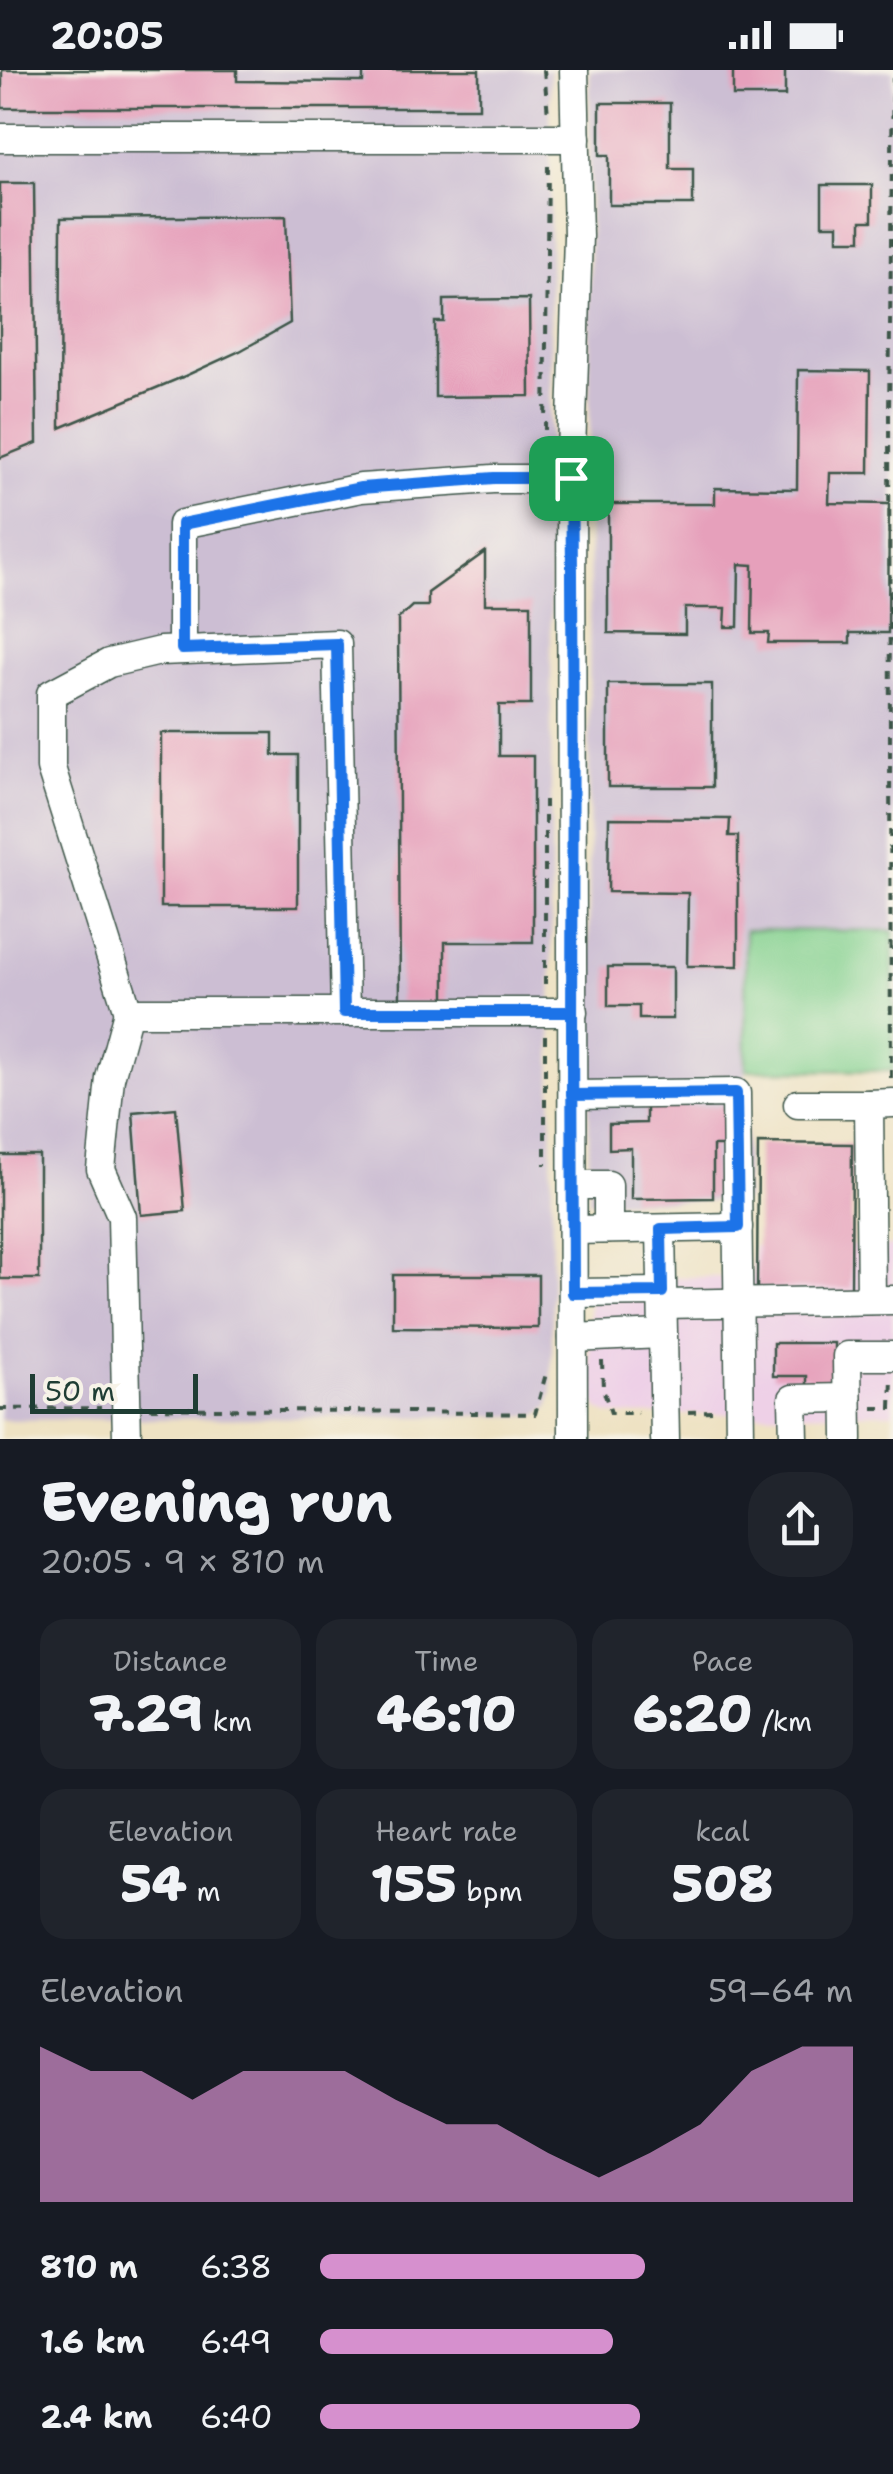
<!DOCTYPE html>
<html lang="en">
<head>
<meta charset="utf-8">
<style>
	:root { --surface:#171b24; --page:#20242c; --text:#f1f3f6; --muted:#9ea1a6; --accent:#d690ce }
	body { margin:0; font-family:"Shantell Sans",sans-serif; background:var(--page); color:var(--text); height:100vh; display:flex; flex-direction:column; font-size:38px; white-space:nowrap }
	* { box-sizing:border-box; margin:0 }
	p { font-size:32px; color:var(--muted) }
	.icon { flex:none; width:55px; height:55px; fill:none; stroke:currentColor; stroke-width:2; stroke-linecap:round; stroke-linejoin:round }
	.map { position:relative; height:1369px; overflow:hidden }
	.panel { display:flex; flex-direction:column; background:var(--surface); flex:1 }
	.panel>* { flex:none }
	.scale { position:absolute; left:30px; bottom:25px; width:168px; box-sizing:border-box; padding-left:10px; border:5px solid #1f3d34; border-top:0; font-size:28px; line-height:35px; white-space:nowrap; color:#1f3d34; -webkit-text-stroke:8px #f7f3e8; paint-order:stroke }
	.pin { position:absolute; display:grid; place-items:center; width:85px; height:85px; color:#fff; margin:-42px; border-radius:20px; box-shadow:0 5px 15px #0006 }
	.round { display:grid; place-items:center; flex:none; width:105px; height:105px; border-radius:40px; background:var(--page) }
	.summary { display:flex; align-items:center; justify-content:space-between; height:170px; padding:0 40px }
	h1 { font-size:55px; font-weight:800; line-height:75px }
	.stats { display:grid; grid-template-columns:repeat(3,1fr); gap:15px; height:170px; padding:10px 40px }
	.stats div { display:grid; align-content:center; border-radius:25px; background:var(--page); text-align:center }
	.stats b { font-size:50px; font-weight:800 }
	.stats small { font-size:28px; font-weight:400 }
	.stats p { font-size:28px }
	.chart { height:280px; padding:20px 40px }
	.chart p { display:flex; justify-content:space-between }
	.chart svg { width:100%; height:180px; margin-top:10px; fill:var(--accent); opacity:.7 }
	ul { padding:0 40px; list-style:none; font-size:32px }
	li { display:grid; grid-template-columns:160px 120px 1fr; align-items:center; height:75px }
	li i { height:25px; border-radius:12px; background:var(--accent) }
	.status { display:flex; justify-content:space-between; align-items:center; height:70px; padding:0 50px; background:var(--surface); direction:ltr }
	.status svg { height:28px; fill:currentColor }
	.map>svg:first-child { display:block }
</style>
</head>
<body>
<div class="status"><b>20:05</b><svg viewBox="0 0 49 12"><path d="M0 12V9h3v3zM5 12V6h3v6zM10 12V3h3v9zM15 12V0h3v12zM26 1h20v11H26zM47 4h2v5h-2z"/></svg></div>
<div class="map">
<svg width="893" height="1369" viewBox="0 0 893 1369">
	<rect width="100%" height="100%" fill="#f7f3e8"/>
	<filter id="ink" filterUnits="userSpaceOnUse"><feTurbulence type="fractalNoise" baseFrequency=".01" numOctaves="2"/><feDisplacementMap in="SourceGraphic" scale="20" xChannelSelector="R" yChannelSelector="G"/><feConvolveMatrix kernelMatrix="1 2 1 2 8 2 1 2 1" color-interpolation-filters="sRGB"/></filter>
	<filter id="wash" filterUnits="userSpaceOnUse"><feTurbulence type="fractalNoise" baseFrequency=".0048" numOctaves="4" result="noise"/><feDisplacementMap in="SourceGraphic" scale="40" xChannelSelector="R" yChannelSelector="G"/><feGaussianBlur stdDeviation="2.25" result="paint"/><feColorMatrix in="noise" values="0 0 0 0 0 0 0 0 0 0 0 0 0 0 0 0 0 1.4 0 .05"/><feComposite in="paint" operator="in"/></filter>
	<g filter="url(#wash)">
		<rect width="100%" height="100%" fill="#eee2c3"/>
		<polygon fill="#eed0e7" points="753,1176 893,1176 893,1343 610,1345 598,1340 590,1322 589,1207 752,1207"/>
		<g fill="#ccbed3">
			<polygon points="0,0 550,0 552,1323 549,1337 536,1346 0,1350"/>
			<polygon points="590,0 893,0 893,861 745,861 746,1131 589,1131"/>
		</g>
		<polygon fill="#83d18f" stroke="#518762" stroke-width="2.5" points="745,860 893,861 893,1001 746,1000"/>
		<g id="blocks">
			<g fill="#e6a0bb">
				<polygon points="2,0 237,0 237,11 363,12 363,0 479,0 479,38 2,38"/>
				<rect x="733" y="0" width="52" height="26"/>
				<polygon points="600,33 670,33 670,99 693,99 693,135 609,135 609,85 600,85"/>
				<polygon points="0,113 34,113 37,373 0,388"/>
				<polygon points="822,115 872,115 872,151 861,151 861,170 838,170 838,155 822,155"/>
				<polygon points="286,146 290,253 240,281 185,306 60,358 61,148"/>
				<polygon points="529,229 530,326 435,327 435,252 444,252 444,230"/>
				<polygon points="798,300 870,301 869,403 830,403 829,433 889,434 888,563 850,563 850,573 768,573 769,563 752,563 753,495 739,494 738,557 725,557 726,538 685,538 685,564 608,563 608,434 715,434 715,418 797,419"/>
				<polygon points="485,482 485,534 531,534 531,635 499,635 499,686 533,686 533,872 445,872 445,932 400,932 398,549 412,536 428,536 428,523"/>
				<rect x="608" y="614" width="104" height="103"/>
				<polygon points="161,663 273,663 273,685 298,685 298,837 161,837"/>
				<polygon points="609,748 730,749 729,766 738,766 738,896 687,896 688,823 608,822"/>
				<polygon points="608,897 673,897 673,949 639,949 639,936 608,936"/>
				<polygon points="729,1036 729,1076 713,1076 713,1128 631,1129 631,1078 609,1079 609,1054 646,1053 646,1037"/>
				<polygon points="176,1038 185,1141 141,1145 133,1042"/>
				<polygon points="758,1073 852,1074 851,1219 757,1218"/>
				<rect x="0" y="1085" width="39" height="124"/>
				<polygon points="393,1205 538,1205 538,1258 393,1257"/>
				<polygon points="773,1273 834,1273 834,1323 807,1323 807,1306 773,1306"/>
			</g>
		</g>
	</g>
	<g filter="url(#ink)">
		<use href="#blocks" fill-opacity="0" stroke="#3e5649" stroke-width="2.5"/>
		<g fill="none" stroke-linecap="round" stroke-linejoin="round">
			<g stroke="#3e5649" stroke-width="31">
				<g id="minor">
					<polyline points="0,68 576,68"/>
					<polyline points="182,579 182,454 361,418 493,409 571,409"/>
					<polyline points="128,942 51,698 51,624 109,593 160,581 337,574 345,942"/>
					<polyline points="573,1025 736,1023 740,1369"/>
					<polyline points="798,1034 869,1034"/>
					<polyline points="573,1115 608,1115 608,1159"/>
					<polyline points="661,1159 665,1369"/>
					<polyline points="573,1160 738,1157"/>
					<polyline points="573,1223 662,1222"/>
					<polyline points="871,1230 869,1034 893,1033"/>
					<polyline points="663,1234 893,1230"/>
					<polyline points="573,1268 662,1264"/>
					<polyline points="127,1369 122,1147 101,1099 110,1008 128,942 573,942"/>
					<polyline points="573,1369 571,383 578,166 574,0"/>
					<polyline points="794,1369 793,1329 847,1328"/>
					<polyline points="848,1369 847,1286 893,1286"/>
				</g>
			</g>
			<g stroke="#3e5649" stroke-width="4" stroke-dasharray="8 8" stroke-linecap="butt">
				<polyline points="544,0 548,45"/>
				<polyline points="545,360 548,95"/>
				<polyline points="545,730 545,920"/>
				<polyline points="545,965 545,1095"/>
				<polyline points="891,1008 889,344 893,0"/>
				<polyline points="602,1291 603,1319 611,1343 638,1343"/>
				<polyline points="150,1338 535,1344 547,1300"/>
				<polyline points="873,1338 893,1338"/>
				<polyline points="891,1338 892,1308"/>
				<polyline points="0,1339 101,1338"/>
				<polyline points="688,1342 713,1341"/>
			</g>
			<use href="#minor" stroke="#fff" stroke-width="28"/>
		</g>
	</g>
	<g fill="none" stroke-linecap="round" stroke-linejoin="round" filter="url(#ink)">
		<g stroke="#fff" stroke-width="20">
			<path id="route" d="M571,408H494L361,418L182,454V579L337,574L344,942H572C572,1036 573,1129 573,1223L662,1222L661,1159L738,1157L736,1023L572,1025C572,820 574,614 571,408"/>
		</g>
		<use href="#route" stroke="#1a73e8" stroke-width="12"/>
	</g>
</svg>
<div class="scale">50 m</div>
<div class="pin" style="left:571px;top:408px;background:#1e9e55"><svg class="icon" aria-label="arrive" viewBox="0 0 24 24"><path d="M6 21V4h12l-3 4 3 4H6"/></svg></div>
</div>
<section class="panel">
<div class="summary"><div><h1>Evening run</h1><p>20:05 · 9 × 810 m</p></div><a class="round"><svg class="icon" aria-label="share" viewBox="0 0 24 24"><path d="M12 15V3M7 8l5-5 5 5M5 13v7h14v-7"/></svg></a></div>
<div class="stats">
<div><p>Distance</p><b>7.29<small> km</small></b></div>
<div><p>Time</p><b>46:10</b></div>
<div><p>Pace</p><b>6:20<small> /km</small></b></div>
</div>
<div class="stats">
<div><p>Elevation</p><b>54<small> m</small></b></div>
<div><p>Heart rate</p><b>155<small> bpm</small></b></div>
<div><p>kcal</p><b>508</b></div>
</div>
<div class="chart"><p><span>Elevation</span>59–64 m</p>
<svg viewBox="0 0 160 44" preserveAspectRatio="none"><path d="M0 44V6L10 12L20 12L30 19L40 12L50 12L60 12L70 19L80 25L90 25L100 32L110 38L120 32L130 25L140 12L150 6L160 6V44z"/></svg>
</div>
<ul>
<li><b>810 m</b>6:38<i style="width:61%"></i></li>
<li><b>1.6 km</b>6:49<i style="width:55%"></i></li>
<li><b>2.4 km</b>6:40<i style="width:60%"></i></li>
</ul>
</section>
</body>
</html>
